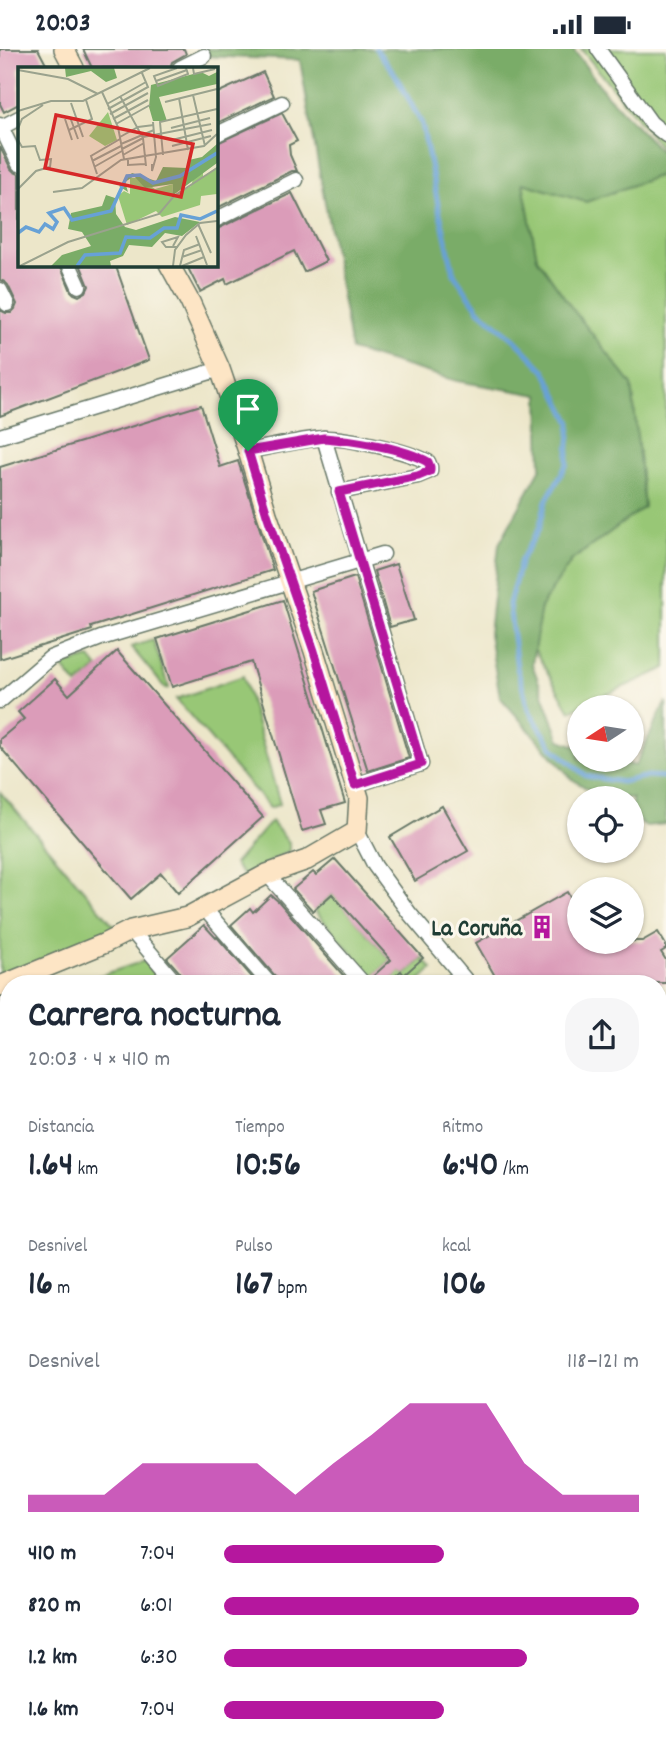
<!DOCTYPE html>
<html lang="es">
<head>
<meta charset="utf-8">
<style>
	:root { --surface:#fff; --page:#f6f6f7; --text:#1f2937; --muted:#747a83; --accent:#b5179e }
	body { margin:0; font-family:Dekko,sans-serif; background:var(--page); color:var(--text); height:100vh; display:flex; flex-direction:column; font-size:26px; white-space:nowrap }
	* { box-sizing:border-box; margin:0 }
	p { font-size:23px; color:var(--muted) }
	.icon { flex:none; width:38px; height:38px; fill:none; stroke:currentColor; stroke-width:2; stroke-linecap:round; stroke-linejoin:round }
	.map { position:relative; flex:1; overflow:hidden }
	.panel { position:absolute; left:0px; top:926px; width:667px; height:779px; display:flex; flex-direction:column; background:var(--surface); border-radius:28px 28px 0 0; box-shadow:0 2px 5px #0004 }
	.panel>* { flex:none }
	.needle { width:46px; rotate:258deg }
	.tools { position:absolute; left:567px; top:646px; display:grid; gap:14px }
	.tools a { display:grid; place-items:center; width:77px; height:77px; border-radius:50%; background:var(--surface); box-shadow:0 2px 5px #0004; font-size:35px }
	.pin { position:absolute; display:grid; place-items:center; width:60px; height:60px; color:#fff; margin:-72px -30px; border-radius:50% 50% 50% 0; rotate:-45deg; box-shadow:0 0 7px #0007 }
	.pin .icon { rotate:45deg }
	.round { display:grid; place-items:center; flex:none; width:74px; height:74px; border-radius:28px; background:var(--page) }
	.summary { display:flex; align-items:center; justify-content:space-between; height:119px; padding:0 28px }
	h1 { font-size:38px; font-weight:800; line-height:52px }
	.stats { display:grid; grid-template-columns:repeat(3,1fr); gap:10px; height:119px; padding:7px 28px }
	.stats div { display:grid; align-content:center }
	.stats b { font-size:35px; font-weight:800 }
	.stats small { font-size:19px; font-weight:400 }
	.stats p { font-size:19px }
	.chart { height:196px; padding:14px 28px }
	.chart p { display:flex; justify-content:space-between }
	.chart svg { width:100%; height:126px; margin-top:7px; fill:var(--accent); opacity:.7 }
	ul { padding:0 28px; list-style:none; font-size:23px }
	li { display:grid; grid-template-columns:112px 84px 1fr; align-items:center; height:52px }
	li i { height:18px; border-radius:9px; background:var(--accent) }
	.status { display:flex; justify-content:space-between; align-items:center; height:49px; padding:0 35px; background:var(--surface); direction:ltr }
	.status svg { height:19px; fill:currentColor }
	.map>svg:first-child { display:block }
</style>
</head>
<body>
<div class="status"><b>20:03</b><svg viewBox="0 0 49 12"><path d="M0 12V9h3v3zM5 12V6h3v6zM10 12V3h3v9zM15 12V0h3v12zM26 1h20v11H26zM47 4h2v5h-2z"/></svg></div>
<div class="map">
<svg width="666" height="1704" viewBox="0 0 666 1704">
	<rect width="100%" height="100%" fill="#fbf7ec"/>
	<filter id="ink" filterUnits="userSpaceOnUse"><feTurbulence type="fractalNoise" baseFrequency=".0143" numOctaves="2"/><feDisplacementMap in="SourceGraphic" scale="14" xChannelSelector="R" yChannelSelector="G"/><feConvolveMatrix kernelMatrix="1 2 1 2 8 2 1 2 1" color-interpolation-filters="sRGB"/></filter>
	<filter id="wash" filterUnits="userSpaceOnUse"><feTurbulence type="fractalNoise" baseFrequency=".00686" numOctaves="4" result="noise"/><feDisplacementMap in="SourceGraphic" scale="28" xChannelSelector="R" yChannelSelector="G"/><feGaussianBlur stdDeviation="1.57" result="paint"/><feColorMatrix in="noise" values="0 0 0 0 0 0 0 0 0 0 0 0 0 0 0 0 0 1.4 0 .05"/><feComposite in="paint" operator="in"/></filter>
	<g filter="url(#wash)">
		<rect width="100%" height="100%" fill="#ece6c9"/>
		<g fill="#98c776" stroke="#5c8255" stroke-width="2">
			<polygon points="581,0 666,0 666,105"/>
			<polygon points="666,124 666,619 570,662 534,600 541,557 572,511 644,458 632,336 571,258 537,209 523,134 586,153"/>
			<polygon points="153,591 169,639 166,640 131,598"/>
			<polygon points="90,609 98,619 77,636 64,620 63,616"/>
			<polygon points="243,627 280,755 270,759 176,650"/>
			<polygon points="0,743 116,879 0,930"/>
			<polygon points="271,772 289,794 289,802 246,826 243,826 234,815"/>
			<polygon points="333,845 391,911 373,928 314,861"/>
			<polygon points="423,909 432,920 417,934 387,934 401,922 405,926"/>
			<polygon points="144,912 162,934 78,934"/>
			<polygon points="9,959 9,1193 0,1178 0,962"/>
		</g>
		<path fill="#7aac67" stroke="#4c744e" stroke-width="2" d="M203,0H573L606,45L666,108V124L586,153L523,134L537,209L571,258L632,336L644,458L572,511L541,557L532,615L560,691L579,698V710L617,711L635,717L666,652V775L646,777L632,768V749H602L572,730L500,648L489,585L499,495L541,419L539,346L457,332L351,301C335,204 316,108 300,11L204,7Z"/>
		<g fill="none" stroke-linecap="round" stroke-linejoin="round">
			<polyline stroke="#67a1d6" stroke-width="5" points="376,0 395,25 422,75 439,160 454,225 479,261 515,291 545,322 571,374 567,415 546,452 539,480 521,511 509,555 517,619 530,663 553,699 586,727 622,733 648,727 666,728"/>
		</g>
		<g id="blocks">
			<g fill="#db9cb9">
				<polygon points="0,0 38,0 48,19 19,19 19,55 4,63 0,55"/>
				<polygon points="83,0 184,0 186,5 172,13 170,19 92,19"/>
				<polygon points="263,23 274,47 215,75 215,45"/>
				<polygon points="282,64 297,92 289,96 290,106 297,122 292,122 215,160 215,95"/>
				<polygon points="0,98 11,120 14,123 19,125 19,215 60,215 71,242 74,245 79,247 86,243 89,237 80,215 115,215 149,311 0,367 0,261 6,264 11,264 15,260 17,255 8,236 5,233 0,231"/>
				<polygon points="292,144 326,212 304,223 294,202 227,235 225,230 200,243 186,215 215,215 215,181"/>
				<polygon points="201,356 220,418 238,412 273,521 91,578 92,581 0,610 0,418"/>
				<polygon points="396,515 414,571 390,578 374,522"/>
				<polygon points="355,528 409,709 368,722 311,542"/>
				<polygon points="283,551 345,754 321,761 326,775 302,782 251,613 172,638 157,590"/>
				<polygon points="117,602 263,768 178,844 161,824 131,850 0,698 0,690 24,670 18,663 55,630 69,646"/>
				<polygon points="442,757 468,802 415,832 390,788"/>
				<polygon points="335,810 423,909 404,926 401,922 387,934 372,934 371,929 391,911 332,845 313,862 293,840 313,823 316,826"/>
				<polygon points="567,843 579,864 579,892 642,892 658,883 666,896 666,900 661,903 666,911 666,934 499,934 476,894"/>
				<polygon points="271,846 279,853 350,934 278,934 276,928 231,876 250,859 253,863"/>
				<polygon points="204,876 216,889 217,888 257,934 189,934 167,909"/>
			</g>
		</g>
	</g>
	<g filter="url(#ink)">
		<use href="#blocks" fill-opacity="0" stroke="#677868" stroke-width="2"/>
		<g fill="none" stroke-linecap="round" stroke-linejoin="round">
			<g stroke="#677868" stroke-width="17">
				<g id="street">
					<polyline points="598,0 651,74 666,86"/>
					<polyline points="180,19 204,7"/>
					<polyline points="0,76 19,115"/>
					<polyline points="0,79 19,69"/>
					<polyline points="215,86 282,54"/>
					<polyline points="215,171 296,131"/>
					<polyline points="69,215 79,237"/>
					<polyline points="0,241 7,255"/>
					<polyline points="0,387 220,320"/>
					<polyline points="324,389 421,715 355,736"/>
					<path d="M248,402C273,398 298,391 323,389C345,388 408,402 428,413L430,418V422L418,427L339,443"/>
					<polyline points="0,652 50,609 101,589 383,505"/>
					<polyline points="357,782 375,817 410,865 468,934"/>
					<polyline points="267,825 363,934"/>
					<polyline points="203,858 269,934"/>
					<polyline points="131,881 176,934"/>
					<polyline points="448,934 462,928"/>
					<polyline points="658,1109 666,1113"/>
					<polyline points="0,1317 9,1329"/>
					<polyline points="0,1442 9,1437"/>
					<polyline points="0,1531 9,1526"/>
					<polyline points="0,1557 9,1572"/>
					<polyline points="658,1694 663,1704"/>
					<polyline points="525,1696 530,1704"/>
				</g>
			</g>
			<g stroke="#677868" stroke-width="22">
				<g id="secondary">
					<polyline points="64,0 74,19"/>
					<polyline points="0,937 103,895 131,881 187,868 267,825 307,811 357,782 359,749 314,602 267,465 248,402 220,320 190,253 169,215"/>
				</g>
			</g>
			<use href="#street" stroke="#fff" stroke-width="14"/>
			<use href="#secondary" stroke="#fde5c5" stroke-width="19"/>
		</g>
	</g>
	<g fill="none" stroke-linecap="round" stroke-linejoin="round" filter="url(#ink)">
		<g stroke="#fff" stroke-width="14">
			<path id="route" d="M324,389C353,391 403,399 428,413L430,418V422L418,427L339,443L421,715L355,736L314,602L267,465L248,402Z"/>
		</g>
		<use href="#route" stroke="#b5179e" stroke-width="9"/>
	</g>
	<defs>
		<g id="building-bare" transform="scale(1.89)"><path d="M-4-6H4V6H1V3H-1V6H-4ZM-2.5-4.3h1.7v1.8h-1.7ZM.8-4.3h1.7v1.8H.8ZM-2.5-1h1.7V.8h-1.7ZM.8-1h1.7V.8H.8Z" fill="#b5179e" stroke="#fbf7ec" stroke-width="2.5" paint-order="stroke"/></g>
	</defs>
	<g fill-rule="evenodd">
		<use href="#building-bare" x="542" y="878"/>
	</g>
	<g text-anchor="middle" stroke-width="6" stroke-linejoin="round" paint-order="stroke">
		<g font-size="24" font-weight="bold" fill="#1f3d34" stroke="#fbf7ec" text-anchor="end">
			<text x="522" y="886">La Coruña</text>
		</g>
	</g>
	<g transform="translate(18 18)">
		<rect width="200" height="200" fill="#ece6c9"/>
		<path d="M90,45L99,73L87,79L71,69ZM199,100V127L183,129L182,138L144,150L138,144L109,158L100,129L106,124L112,127V111H121L137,122L155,117L154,129L173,119L176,109L185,104V110Z" fill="#98c776"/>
		<path d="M47,1H96L99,11L88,15L73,4L48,10ZM183,5L191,9L199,5V17L141,30L149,54H135L131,40L133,18ZM199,77V96L154,129L155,117L127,121L116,109L107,115L110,125L101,119L114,106L138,114L145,100L169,101L171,93L184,90ZM88,128L97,131L98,147L107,160L118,163L157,150L182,155L164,169L147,166L134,180L111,178L105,189L92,194L93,199H33L44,188L73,179L64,165L50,162L53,146L84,139Z" fill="#7aac67"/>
		<path fill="none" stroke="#67a1d6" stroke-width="3.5" d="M0,166L8,160L21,165L27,157L35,162L39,155L31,146L46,141L54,153L93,144L109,109L122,108L135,116L162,109L199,86M59,199L67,188L102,186L108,170L132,171L146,161H159L163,148L182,152L199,144"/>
		<path fill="none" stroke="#9aa28d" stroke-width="2" d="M159,1L136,9L140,19L170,7L168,1M175,1L176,7L197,2M0,3L50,12L80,27M138,14L169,3M84,25L100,60L106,92M175,28L187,79M102,29L125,71L128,99M161,31L170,83M147,35L199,22M53,36L65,70M89,37L128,15M90,42L130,20L124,6M0,44L33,34H65L132,1M92,47L130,26M52,50L60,72M47,52L54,73M95,52L130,33M98,57L132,38M153,61L192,51M0,62L4,52L25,38M51,63L74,52L68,33M102,70L120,60L136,58M125,70L193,57M0,73L4,80L17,79L22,93L33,92L32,100L18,104L0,122M154,73L194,63M103,77L136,63M154,79L193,69M104,82L125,71M105,88L126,76M145,88L142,55L199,42M110,93V98L127,97M74,94L103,79M134,97V104L138,90L135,55M76,100L104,84M79,107L73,89L102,72M35,125L64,121L103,93L186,79L199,67M180,157L193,186M178,169L189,198M155,179L160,170L144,175L148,180H160M164,190L184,183M2,199L50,175L141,147L156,129L199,101M155,199L157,183L168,168L182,156L199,154M162,199L166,183L182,177M164,199L186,190"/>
		<path fill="#d62828" fill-opacity="0.15" stroke="#d62828" stroke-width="3.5" d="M38,48L175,77L163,130L27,101Z"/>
		<rect width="200" height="200" fill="none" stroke="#1f3d34" stroke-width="3.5"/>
	</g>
</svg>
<div class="tools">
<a><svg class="needle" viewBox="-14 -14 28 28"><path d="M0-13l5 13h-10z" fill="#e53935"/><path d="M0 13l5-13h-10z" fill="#747a83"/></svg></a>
<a><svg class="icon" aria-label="locate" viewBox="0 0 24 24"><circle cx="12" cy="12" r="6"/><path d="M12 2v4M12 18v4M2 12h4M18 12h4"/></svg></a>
<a><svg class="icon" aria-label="layers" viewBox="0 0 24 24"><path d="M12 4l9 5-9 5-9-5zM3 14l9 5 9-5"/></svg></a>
</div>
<div class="pin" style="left:248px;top:402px;background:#1e9e55"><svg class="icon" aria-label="arrive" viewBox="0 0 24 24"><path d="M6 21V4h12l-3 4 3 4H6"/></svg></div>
<section class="panel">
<div class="summary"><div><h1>Carrera nocturna</h1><p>20:03 · 4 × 410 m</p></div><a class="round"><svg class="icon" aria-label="share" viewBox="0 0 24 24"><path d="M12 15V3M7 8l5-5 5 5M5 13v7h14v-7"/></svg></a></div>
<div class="stats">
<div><p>Distancia</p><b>1.64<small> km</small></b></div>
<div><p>Tiempo</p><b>10:56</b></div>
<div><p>Ritmo</p><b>6:40<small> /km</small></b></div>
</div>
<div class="stats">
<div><p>Desnivel</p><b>16<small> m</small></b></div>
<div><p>Pulso</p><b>167<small> bpm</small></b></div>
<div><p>kcal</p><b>106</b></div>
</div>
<div class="chart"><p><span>Desnivel</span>118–121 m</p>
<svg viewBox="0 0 160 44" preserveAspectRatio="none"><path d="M0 44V38L10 38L20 38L30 27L40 27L50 27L60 27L70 38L80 27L90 17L100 6L110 6L120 6L130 27L140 38L150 38L160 38V44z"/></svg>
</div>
<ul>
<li><b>410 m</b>7:04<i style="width:53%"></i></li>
<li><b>820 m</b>6:01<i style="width:100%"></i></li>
<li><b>1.2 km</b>6:30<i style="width:73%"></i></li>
<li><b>1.6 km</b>7:04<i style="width:53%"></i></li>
</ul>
</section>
</div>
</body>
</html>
